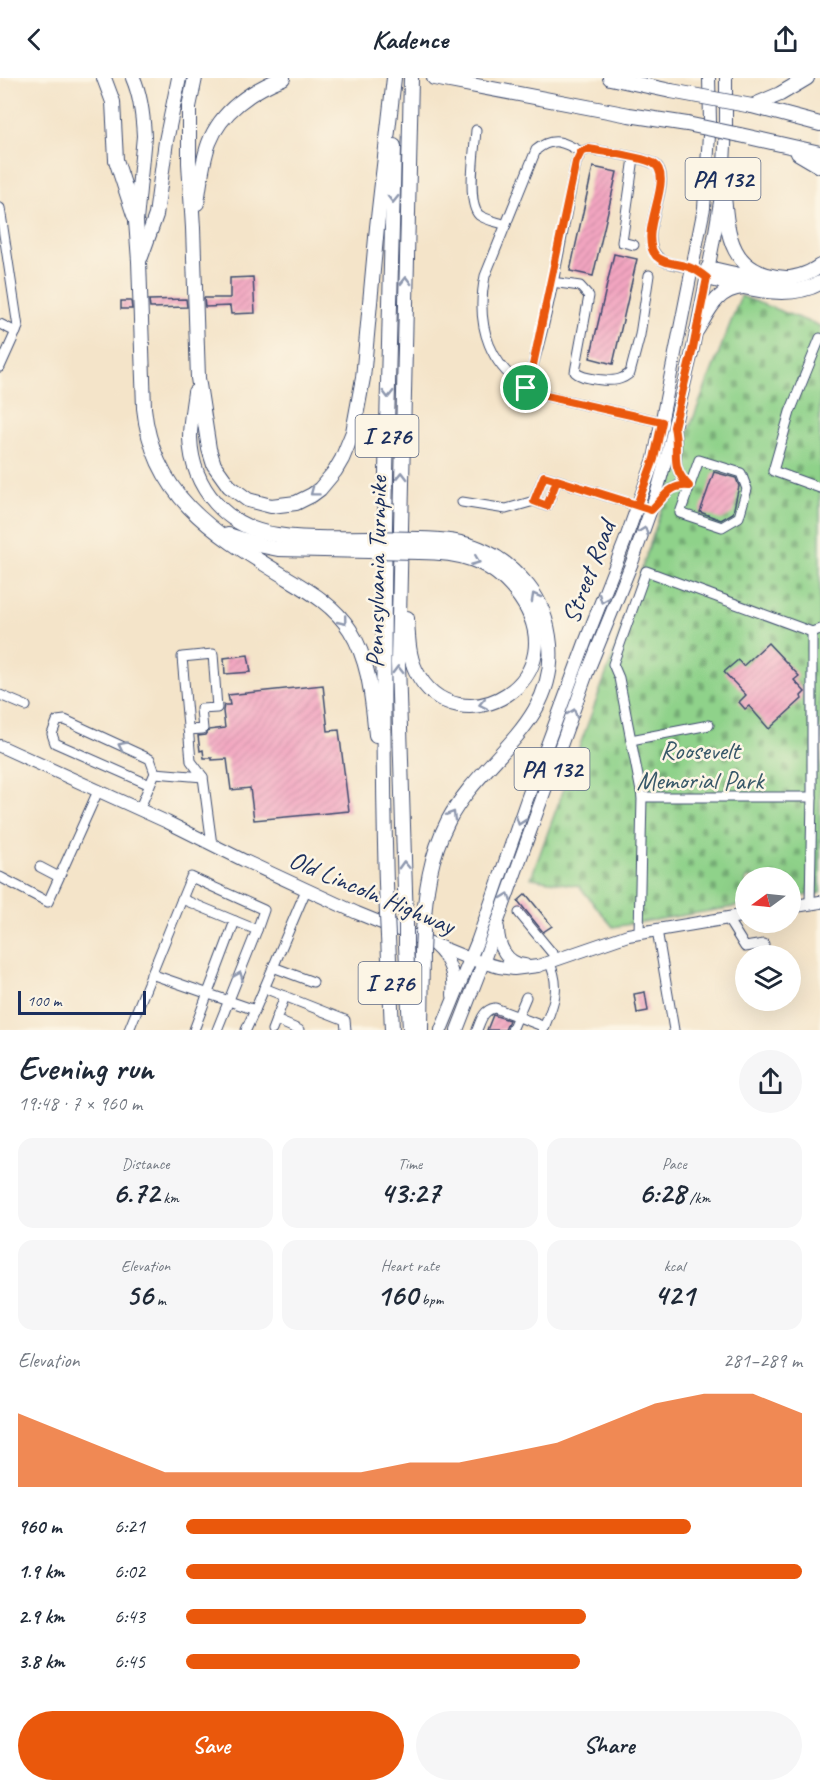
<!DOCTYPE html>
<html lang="en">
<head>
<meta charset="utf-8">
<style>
	:root { --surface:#fff; --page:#f6f6f7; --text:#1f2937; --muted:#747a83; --accent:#ea580c }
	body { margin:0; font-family:Caveat,sans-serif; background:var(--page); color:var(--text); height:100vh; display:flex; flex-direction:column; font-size:22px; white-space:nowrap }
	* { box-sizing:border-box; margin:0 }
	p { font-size:20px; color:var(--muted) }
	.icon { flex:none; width:33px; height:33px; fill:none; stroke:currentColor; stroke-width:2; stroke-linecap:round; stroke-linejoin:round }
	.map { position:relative; height:952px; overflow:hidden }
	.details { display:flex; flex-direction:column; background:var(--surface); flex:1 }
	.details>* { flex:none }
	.needle { width:39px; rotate:255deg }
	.fabs { position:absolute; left:735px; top:789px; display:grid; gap:12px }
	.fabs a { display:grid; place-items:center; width:66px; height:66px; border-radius:50%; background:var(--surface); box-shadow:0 6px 24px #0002; font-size:30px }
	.scale { position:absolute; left:18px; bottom:15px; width:128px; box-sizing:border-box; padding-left:6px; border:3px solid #1b2f5e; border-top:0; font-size:16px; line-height:21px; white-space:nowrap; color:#1b2f5e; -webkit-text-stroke:4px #fcf5e5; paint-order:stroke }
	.pin { position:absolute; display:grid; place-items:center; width:51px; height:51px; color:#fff; margin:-26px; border:3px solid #fff; border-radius:50%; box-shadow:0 2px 6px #0007 }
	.round { display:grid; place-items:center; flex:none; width:63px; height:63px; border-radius:32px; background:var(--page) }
	.head { display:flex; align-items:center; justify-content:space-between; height:102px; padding:0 18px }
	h1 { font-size:33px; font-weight:800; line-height:45px }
	.figures { display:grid; grid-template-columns:repeat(3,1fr); gap:9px; height:102px; padding:6px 18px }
	.figures div { display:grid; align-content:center; border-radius:15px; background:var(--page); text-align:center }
	.figures b { font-size:30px; font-weight:800 }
	.figures small { font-size:16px; font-weight:400 }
	.figures p { font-size:16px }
	.chart { height:168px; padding:12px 18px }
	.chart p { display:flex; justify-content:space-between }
	.chart svg { width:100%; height:108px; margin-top:6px; fill:var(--accent); opacity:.7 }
	.cta { display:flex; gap:12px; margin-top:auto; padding:12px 18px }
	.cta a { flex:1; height:69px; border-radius:36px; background:var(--accent); color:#fff; font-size:24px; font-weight:800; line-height:69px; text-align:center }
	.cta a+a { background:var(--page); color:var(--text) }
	ul { padding:0 18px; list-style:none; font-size:20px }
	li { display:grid; grid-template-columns:96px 72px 1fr; align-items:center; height:45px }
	li i { height:15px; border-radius:8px; background:var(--accent) }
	header { display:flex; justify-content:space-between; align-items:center; height:78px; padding:0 18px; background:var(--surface); font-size:27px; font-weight:800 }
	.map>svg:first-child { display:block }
</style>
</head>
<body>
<header><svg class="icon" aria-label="back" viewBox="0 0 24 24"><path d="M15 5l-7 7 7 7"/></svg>Kadence<svg class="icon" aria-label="share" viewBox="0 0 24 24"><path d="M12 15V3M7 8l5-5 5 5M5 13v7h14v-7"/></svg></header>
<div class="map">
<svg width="820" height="952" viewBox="0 0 820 952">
	<defs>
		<pattern id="cemetery-stones" width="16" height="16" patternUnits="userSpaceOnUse" patternTransform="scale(1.5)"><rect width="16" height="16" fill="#8fd28a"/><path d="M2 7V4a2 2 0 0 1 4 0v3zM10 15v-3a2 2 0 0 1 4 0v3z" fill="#74ab74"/></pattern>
		<pattern id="building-hatch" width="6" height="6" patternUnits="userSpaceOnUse" patternTransform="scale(1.5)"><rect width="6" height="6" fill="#f2a5c0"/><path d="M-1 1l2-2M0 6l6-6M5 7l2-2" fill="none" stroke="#cf8ea7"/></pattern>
	</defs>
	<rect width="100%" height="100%" fill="#fcf5e5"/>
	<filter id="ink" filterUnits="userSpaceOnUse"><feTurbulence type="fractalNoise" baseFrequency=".0167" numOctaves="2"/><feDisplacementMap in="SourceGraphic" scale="12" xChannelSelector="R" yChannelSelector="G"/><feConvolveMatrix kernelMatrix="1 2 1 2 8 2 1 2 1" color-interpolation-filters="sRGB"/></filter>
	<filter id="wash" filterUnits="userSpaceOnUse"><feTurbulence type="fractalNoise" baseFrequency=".008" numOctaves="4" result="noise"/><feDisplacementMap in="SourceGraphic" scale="24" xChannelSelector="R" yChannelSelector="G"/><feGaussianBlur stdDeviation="1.35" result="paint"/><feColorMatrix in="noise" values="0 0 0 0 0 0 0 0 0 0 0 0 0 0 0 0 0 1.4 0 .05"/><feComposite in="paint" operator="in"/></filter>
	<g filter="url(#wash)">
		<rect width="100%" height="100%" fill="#f4e4c9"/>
		<polygon fill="url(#cemetery-stones)" stroke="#558074" stroke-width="1.5" points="741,218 820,248 820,815 791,820 790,800 746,800 745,827 613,849 579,808 531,800 612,580 686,359"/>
		<g id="blocks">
			<g fill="url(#building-hatch)">
				<polygon points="593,89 617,94 593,198 570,193"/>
				<polygon points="614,176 637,181 613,286 590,280"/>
				<polygon points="253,199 255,235 231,236 230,228 205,229 204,220 230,220 230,200"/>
				<polygon points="186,221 187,229 150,230 149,222"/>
				<polygon points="121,223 131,223 132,231 121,231"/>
				<polygon points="714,394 736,400 739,408 733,435 721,442 700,434"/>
				<polygon points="768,565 799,598 794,602 805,614 801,618 802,621 769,651 749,628 745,631 739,624 746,617 724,594 738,582 743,588"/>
				<polygon points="248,577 251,594 225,596 224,580"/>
				<polygon points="323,607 328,653 339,652 349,733 254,742 250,710 231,712 227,681 212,682 212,680 204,680 203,672 200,673 198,658 206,657 209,652 225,650 223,633 224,627 230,627 228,617"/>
				<polygon points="526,816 552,848 543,854 518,823"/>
				<polygon points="645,914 648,933 637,935 634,916"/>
				<polygon points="493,937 509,942 505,952 487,952"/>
			</g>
		</g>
	</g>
	<g filter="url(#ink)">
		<use href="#blocks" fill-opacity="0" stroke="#3c4a6e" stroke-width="1.5"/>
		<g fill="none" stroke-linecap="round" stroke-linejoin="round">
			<g stroke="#3c4a6e" stroke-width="11">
				<g id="minor">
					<path d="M476,52C475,69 466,125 479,137C486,142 498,144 506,147"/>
					<path d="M581,74C564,64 553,58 536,72L485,198C475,248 489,292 537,316L662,344"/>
					<polyline points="0,130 18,249 0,289"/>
					<polyline points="634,167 622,164 634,80"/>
					<path d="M552,204L580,208L589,218L575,294C582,301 613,305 622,300C625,299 627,297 630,295L640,257L649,197"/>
					<polyline points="0,246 16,254"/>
					<polyline points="820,260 790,334 773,393 820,410"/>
					<path d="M526,310C550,238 561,159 576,85L581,74L589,71C604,74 645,79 656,87C676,104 631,163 662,182C670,187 683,188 693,190"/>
					<path d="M675,352C681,377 668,387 689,408"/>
					<polygon points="699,382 741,395 747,411 739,439 722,449 680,435"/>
					<polyline points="557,402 547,428 534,423 544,398 557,402 651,432 670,412 679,407 689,408"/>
					<polyline points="462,424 506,431 534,423"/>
					<polyline points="0,617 26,628"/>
					<polyline points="188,652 203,651 201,631 217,630 213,576 182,579 191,683 203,699 212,767"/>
					<polyline points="631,662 709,647"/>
					<polyline points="155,695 203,699"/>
					<polyline points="642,719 812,719"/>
					<polyline points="139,732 155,695 150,681 65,642 57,643 52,656 55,665 150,707"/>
					<polyline points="40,789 59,799"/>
					<polyline points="0,799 48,824 98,713"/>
					<polyline points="182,821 191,799 264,832 257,852"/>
					<polyline points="810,825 812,719 812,554 820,551"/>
					<polyline points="519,835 557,881"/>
					<polyline points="727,840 745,869 764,866"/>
					<polyline points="657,852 674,952"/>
					<polyline points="639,855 642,719 619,600 613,586 646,493 812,554"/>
					<polyline points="273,889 313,904"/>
					<polyline points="151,896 255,932 306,812"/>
					<polyline points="264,910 345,942 346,952"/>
					<polyline points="276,942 299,952"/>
					<polyline points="129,952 182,821 235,843"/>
					<polyline points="194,952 235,843 257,852 217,952"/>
					<polyline points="246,952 255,932"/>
					<polyline points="272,952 285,918"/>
					<path d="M477,952C481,942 483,932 495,930L545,949"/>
					<polyline points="512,952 526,919"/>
					<path d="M543,952C553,928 562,909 549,884"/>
				</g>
			</g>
			<g stroke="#3c4a6e" stroke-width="14">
				<g id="major">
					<polyline points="0,668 167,744 245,783 357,835 470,881 499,889 514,891 538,888 628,857 746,837"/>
					<polyline points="790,829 820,824"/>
					<path d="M498,850C498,867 506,886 525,887"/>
					<path d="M435,868C450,881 455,897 453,917"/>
					<polyline points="441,952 477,864 527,721 586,562 625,463 654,381 704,130 710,43 709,0"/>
					<polyline points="457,952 483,885 587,595 633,482 656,417 668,374 693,270 713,166 723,106 726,48 726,0"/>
				</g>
			</g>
			<g stroke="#3c4a6e" stroke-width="16">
				<g id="highway">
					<polyline points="104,0 113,24 116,82 134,137"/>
					<path d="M133,0C141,18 143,38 144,58L136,143L139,183L144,330C153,419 214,455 284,498C309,513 334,527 350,552C370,584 372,621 376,657"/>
					<polyline points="195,0 189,29 189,85 193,150 198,300 209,371 214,387 229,408 248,422 271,428 296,425 312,417 320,411 335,393 342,381 353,354 363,300 377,149 394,0"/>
					<polyline points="434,0 629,37 687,46"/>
					<polyline points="610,0 671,13"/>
					<polyline points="752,28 820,46"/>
					<polyline points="752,28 780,16 807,0"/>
					<polyline points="740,57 820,75"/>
					<polyline points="798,75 820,88"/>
					<path d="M723,106C727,152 727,197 786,200"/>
					<path d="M197,125C200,105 202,84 209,65C221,33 252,12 283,0"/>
					<polyline points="141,179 156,137 166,63 179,0"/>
					<path d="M708,190C745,198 787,212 820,188"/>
					<path d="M707,200C743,208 785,224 820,205"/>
					<path d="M697,252C709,232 717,211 743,209"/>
					<path d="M195,314C193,329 190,344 190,360C192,411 227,450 277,457C307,462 339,460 370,460"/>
					<polyline points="228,457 263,468 278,471 369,473"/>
					<path d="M419,461C465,461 498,471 528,508C541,524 548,546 550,567C557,646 480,681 448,743C430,778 425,815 423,854"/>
					<path d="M407,540C408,558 408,577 416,593C456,673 585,602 516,514C490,481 459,474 419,474"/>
					<path d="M387,837C378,581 388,324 394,68"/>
					<polyline points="406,845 398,585 411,0"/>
					<polyline points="388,858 392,952"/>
					<polyline points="406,867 410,952"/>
					<polyline points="421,952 422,874"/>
				</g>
			</g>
			<use href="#minor" stroke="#fff" stroke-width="9"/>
			<use href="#major" stroke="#fff" stroke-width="12"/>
			<use href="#highway" stroke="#fff" stroke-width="14"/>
			<g stroke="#3c4a6e" stroke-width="16" stroke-linecap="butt">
				<g id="highway-bridge">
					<polyline points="671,13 752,28"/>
					<polyline points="687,46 740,57"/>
					<polyline points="370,460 419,461"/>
					<polyline points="369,473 419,474"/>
					<polyline points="387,837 388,858"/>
					<polyline points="406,845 406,867"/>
					<polyline points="422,874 423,854"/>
				</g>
			</g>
			<use href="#highway-bridge" stroke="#fff" stroke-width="14"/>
		</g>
		<defs><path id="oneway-chevron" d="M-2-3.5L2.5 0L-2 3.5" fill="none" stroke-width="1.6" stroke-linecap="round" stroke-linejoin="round" transform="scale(1.5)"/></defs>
		<g stroke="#8d97ae">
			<use href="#oneway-chevron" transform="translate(393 121) rotate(91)"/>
			<use href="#oneway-chevron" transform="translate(406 203) rotate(-89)"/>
			<use href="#oneway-chevron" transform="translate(388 316) rotate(91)"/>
			<use href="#oneway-chevron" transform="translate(402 398) rotate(-89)"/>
			<use href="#oneway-chevron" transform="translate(314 414) rotate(143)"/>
			<use href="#oneway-chevron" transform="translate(644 453) rotate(-70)"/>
			<use href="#oneway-chevron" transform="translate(476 483) rotate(22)"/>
			<use href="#oneway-chevron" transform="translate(535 519) rotate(-119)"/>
			<use href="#oneway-chevron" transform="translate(603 521) rotate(112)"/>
			<use href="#oneway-chevron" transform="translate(343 543) rotate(51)"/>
			<use href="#oneway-chevron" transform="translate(398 592) rotate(-91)"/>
			<use href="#oneway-chevron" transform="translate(483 626) rotate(169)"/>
			<use href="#oneway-chevron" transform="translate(573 635) rotate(-70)"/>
			<use href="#oneway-chevron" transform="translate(122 668) rotate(-155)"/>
			<use href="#oneway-chevron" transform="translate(452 737) rotate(-59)"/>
			<use href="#oneway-chevron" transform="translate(520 743) rotate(109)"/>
			<use href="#oneway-chevron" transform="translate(404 787) rotate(-92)"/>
			<use href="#oneway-chevron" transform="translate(507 819) rotate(-70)"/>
			<use href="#oneway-chevron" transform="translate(239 898) rotate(-68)"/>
		</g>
	</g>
	<g fill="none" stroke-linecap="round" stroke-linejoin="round" filter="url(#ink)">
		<g stroke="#fff" stroke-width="12">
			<path id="route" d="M526,310L537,316L662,344L654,381L637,427L557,402L544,398L534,423L547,428L557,402L651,432C665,419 669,406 689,408C668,387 680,374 674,349L693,270L707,200C702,196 697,192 691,190C680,185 665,187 656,178C636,155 677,99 653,85C640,78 604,74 589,71L581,74L576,84L533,287L526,310"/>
		</g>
		<use href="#route" stroke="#ea580c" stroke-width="8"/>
	</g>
	<g text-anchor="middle" stroke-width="5" stroke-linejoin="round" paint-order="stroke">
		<g fill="#fcf5e5" stroke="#5e6a86" stroke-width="1.5">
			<rect x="685.5" y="80" width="75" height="42" rx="4.5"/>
			<rect x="355.5" y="337" width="63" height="42" rx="4.5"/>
			<rect x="514.5" y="670" width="75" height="42" rx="4.5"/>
			<rect x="358.5" y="884" width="63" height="42" rx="4.5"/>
		</g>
		<g font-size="24" font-weight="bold" fill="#1b2f5e">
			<text x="723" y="109">PA 132</text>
			<text x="387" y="366">I 276</text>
			<text x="552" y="699">PA 132</text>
			<text x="390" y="913">I 276</text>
		</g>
		<g font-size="26" fill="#1b2f5e" stroke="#fcf5e5">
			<text transform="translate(376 494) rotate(-89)" y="9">Pennsylvania Turnpike</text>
			<text transform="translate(588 494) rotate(-69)" y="9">Street Road</text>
			<text transform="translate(372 814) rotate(23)" y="9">Old Lincoln Highway</text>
		</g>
		<g font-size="26" fill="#385869" stroke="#fcf5e5">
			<text x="700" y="681">Roosevelt<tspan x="700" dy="30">Memorial Park</tspan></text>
		</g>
	</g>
</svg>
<div class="fabs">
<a><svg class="needle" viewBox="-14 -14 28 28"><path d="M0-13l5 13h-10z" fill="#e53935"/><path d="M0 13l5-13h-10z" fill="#747a83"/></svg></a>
<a><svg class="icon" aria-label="layers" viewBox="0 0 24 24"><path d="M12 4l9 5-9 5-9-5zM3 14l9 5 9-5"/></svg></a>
</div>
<div class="scale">100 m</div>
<div class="pin" style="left:526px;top:310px;background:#1e9e55"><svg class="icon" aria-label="arrive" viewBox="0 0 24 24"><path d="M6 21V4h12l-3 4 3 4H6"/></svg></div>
</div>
<section class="details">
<div class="head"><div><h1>Evening run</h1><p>19:48 · 7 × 960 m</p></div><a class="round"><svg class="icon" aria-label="share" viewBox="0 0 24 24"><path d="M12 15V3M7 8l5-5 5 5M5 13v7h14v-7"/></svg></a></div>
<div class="figures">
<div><p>Distance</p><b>6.72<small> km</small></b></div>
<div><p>Time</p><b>43:27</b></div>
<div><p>Pace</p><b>6:28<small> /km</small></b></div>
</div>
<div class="figures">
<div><p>Elevation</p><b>56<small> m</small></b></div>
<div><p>Heart rate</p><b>160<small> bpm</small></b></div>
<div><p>kcal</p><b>421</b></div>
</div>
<div class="chart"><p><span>Elevation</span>281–289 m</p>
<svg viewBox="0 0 160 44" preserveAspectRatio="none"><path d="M0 44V14L10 22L20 30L30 38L40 38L50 38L60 38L70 38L80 34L90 34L100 30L110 26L120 18L130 10L140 6L150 6L160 14V44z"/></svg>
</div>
<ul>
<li><b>960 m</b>6:21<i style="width:82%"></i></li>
<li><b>1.9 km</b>6:02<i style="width:100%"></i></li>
<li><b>2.9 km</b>6:43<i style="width:65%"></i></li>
<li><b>3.8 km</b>6:45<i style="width:64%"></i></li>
</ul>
<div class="cta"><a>Save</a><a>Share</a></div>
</section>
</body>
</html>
